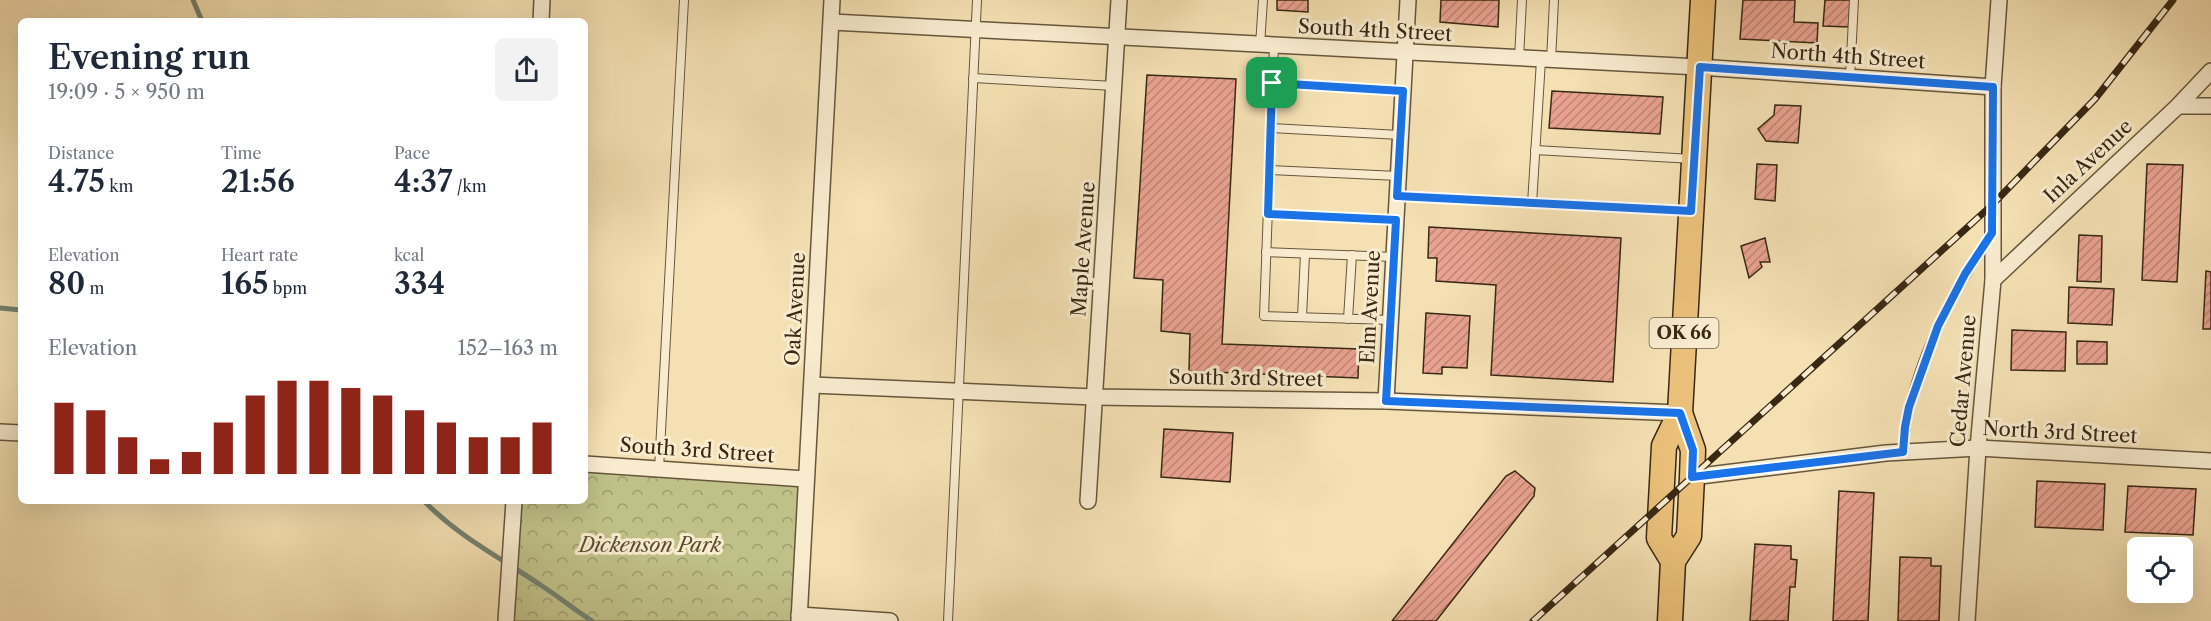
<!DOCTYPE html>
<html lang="en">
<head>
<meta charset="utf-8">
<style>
	:root { --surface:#fff; --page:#f2f2f3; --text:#1f2937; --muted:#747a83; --accent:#8f2418 }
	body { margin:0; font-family:"Libre Caslon Text",serif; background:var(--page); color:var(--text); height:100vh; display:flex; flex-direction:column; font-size:22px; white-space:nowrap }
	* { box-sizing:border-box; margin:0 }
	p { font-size:20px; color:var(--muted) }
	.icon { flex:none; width:33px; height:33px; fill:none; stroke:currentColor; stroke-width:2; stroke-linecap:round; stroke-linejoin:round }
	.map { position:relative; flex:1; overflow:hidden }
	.panel { position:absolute; left:18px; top:18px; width:570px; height:486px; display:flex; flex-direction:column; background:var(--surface); border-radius:9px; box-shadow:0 6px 24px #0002 }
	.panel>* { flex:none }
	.controls { position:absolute; left:2127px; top:537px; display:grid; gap:12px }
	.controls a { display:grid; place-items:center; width:66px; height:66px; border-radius:9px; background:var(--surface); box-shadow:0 6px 24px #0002; font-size:30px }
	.pin { position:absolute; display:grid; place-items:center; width:51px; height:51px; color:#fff; margin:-26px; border-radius:12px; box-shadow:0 3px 9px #0006 }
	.round { display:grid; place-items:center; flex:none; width:63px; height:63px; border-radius:9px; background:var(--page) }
	.overview { display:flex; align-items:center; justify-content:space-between; height:102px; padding:0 30px }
	h1 { font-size:33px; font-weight:600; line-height:45px }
	.figures { display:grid; grid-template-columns:repeat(3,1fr); gap:9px; height:102px; padding:6px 30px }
	.figures div { display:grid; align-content:center }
	.figures b { font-size:30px; font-weight:600 }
	.figures small { font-size:16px; font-weight:400 }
	.figures p { font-size:16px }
	.chart { height:168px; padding:12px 30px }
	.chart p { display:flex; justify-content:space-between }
	.chart svg { width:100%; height:108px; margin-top:6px; stroke:var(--accent); stroke-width:6 }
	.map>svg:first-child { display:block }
</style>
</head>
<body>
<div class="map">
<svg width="2211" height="621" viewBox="0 0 2211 621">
	<defs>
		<pattern id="park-crowns" width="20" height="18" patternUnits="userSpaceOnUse" patternTransform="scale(1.5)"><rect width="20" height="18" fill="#c0c189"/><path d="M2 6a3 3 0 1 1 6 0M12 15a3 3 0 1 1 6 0" fill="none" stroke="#9d9d6f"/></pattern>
		<pattern id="building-hatch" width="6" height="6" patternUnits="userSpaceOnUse" patternTransform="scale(1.5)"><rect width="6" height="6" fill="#eaa391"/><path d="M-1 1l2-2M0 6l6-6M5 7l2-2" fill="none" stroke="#bf8575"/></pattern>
	</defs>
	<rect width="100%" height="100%" fill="#f4e0b3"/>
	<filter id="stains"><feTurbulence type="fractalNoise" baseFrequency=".00333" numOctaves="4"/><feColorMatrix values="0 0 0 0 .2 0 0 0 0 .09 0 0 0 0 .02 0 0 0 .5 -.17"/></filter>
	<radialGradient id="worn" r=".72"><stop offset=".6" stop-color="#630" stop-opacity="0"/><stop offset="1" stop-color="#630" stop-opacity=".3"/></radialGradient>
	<polygon fill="url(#park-crowns)" stroke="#7c744e" stroke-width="1.5" points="585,464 805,479 797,621 508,621 514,501 585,501"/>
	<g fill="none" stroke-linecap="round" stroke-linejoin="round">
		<g stroke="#74816f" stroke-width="5">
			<polyline points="193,0 202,21"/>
			<polyline points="0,308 21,310"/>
			<path d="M424,501C459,537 501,558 542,586C559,597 575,610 592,621"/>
		</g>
	</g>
	<g fill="url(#building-hatch)" stroke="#382814" stroke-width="1.5">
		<polygon points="1277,0 1308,0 1308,12 1277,10"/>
		<polygon points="1441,0 1499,0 1498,27 1440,22"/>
		<polygon points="1743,0 1795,0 1794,22 1818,23 1817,43 1740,39"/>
		<polygon points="1825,0 1850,0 1849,27 1823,26"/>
		<polygon points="1147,75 1236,79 1222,344 1359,349 1358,378 1189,371 1190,334 1161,331 1163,280 1134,278"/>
		<polygon points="1552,91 1663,97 1660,134 1549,128"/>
		<polygon points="1775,105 1801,106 1798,143 1766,141 1758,129 1774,115"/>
		<polygon points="1757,164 1777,165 1775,201 1755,199"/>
		<polygon points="2147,164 2183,165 2177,282 2142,280"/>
		<polygon points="1429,227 1621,238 1613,382 1491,375 1496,285 1436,281 1437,258 1428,258"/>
		<polygon points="2079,235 2102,236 2101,282 2077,281"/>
		<polygon points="1765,238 1770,262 1760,262 1762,267 1749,278 1741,246"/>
		<polygon points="2206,271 2211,272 2211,329 2203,329"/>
		<polygon points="2069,287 2114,289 2112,325 2068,323"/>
		<polygon points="1426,313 1470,316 1467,368 1442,367 1442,374 1423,373"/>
		<polygon points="2012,330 2066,332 2065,371 2011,370"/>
		<polygon points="2077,341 2107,342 2107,364 2077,364"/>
		<polygon points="1164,429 1233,433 1230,482 1161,477"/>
		<polygon points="1515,471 1535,488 1534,496 1436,621 1392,621 1506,476"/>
		<polygon points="2037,481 2105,484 2103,530 2035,527"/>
		<polygon points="2128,486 2196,489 2193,535 2125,532"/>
		<polygon points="1839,491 1874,493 1868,621 1833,621"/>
		<polygon points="1755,544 1791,546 1791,559 1797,560 1795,587 1790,587 1788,621 1750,621"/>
		<polygon points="1900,557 1931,558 1931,566 1941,566 1939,621 1898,621"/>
	</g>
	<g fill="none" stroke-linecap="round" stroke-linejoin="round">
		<g stroke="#67563c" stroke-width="10">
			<g id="service">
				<polyline points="1260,45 1263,0"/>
				<polyline points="1274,45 1264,316 1390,320"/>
				<polyline points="1519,59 1522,0"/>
				<polyline points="1551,61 1554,0"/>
				<polyline points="1850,77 1854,0"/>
				<polyline points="973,78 1114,86"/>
				<polyline points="1272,83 1403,91"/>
				<polyline points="1271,128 1400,135"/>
				<polyline points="1535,150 1693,159"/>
				<polyline points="1269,170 1398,176"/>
				<polyline points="1397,196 1690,211"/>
				<polyline points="1532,204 1541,60"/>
				<polyline points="1268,214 1396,220"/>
				<polyline points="1266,252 1394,257"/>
				<polyline points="1302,317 1305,254"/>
				<polyline points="1348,319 1352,255"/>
				<path d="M1903,452C1908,373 1948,300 1991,235"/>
				<polyline points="659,469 684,0"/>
				<polyline points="948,621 977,0"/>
			</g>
		</g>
		<g stroke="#67563c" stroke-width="18">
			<g id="minor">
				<polyline points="541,21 542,0"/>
				<polyline points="832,22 1699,67 1993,87"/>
				<polyline points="2178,106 2211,106"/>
				<polyline points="1993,280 2178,106 2211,71"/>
				<polyline points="812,385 1094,397 1386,401 1680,413"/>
				<polyline points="1386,401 1408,0"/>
				<polyline points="0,432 21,433"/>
				<polyline points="585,464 805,479"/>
				<polyline points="1692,477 1886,453 1978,448 2211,461"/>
				<polyline points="1088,501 1119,0"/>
				<polyline points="799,615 890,621"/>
				<polyline points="506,621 514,501"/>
				<polyline points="799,621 832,0"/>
				<polyline points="1967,621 1978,448 1993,280 1993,87 1999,0"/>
			</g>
		</g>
		<g stroke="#382814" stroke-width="27">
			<g id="primary">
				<polyline points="1673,561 1659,538 1664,446 1680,413 1703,0"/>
				<polyline points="1670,621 1673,561 1689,536 1692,477 1693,450 1680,413"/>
			</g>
		</g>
		<use href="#service" stroke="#f8ebce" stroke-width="8"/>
		<use href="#minor" stroke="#f8ebce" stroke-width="15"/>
		<use href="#primary" stroke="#eac07a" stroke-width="24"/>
		<g stroke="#382814" stroke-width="7">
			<polyline id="rail" points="1533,621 1992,205 2095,99 2173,0"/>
		</g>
		<use href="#rail" stroke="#f8ebce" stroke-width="4.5" stroke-dasharray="14" stroke-linecap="butt"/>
	</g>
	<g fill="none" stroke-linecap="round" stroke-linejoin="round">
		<g stroke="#fff" stroke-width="12">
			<polygon id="route" points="1700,67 1993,87 1992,233 1965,274 1938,326 1909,407 1905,427 1903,452 1692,477 1693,450 1680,413 1386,401 1396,220 1268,214 1272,83 1403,91 1397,196 1691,211"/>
		</g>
		<use href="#route" stroke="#1a73e8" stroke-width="8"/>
	</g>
	<g text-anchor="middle" stroke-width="6" stroke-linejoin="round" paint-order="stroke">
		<rect fill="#f8ebce" stroke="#72624c" stroke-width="1.5" x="1649.5" y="318" width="69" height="30" rx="4.5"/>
		<g font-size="18" font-weight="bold" fill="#382814">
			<text x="1684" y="339">OK 66</text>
		</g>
		<g font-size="20" fill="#382814" stroke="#f8ebce">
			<text transform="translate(1375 30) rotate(3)" y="7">South 4th Street</text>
			<text transform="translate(1848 56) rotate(4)" y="7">North 4th Street</text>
			<text transform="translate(2088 161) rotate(-43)" y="7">Inla Avenue</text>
			<text transform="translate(1083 249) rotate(-86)" y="7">Maple Avenue</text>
			<text transform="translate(1370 307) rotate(-87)" y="7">Elm Avenue</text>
			<text transform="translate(795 309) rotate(-87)" y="7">Oak Avenue</text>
			<text transform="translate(1246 378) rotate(1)" y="7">South 3rd Street</text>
			<text transform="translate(1963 381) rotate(-85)" y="7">Cedar Avenue</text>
			<text transform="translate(2060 432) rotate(3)" y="7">North 3rd Street</text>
			<text transform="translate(697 450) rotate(4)" y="7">South 3rd Street</text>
		</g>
		<g font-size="20" font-style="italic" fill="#5a4e31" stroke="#f8ebce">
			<text x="650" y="552">Dickenson Park</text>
		</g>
	</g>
	<rect width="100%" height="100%" filter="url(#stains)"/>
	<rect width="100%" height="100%" fill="url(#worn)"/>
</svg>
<div class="controls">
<a><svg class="icon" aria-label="locate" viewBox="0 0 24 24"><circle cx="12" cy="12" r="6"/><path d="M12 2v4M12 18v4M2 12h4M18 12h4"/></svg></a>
</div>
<div class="pin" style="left:1272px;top:83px;background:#1e9e55"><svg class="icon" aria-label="arrive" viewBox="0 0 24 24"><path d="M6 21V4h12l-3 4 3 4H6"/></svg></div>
<section class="panel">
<div class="overview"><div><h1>Evening run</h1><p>19:09 · 5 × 950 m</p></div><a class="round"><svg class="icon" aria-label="share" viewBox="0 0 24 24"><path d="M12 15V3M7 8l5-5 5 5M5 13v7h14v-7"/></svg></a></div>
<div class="figures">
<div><p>Distance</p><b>4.75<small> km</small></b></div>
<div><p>Time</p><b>21:56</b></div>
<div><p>Pace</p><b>4:37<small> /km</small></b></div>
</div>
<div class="figures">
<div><p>Elevation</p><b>80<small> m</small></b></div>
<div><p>Heart rate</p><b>165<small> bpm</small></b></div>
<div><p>kcal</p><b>334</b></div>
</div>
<div class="chart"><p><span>Elevation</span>152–163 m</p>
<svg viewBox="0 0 160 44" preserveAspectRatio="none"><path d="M5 44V15M15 44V18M25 44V29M35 44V38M45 44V35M55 44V23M65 44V12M75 44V6M85 44V6M95 44V9M105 44V12M115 44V18M125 44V23M135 44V29M145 44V29M155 44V23"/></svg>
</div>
</section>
</div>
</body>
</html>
